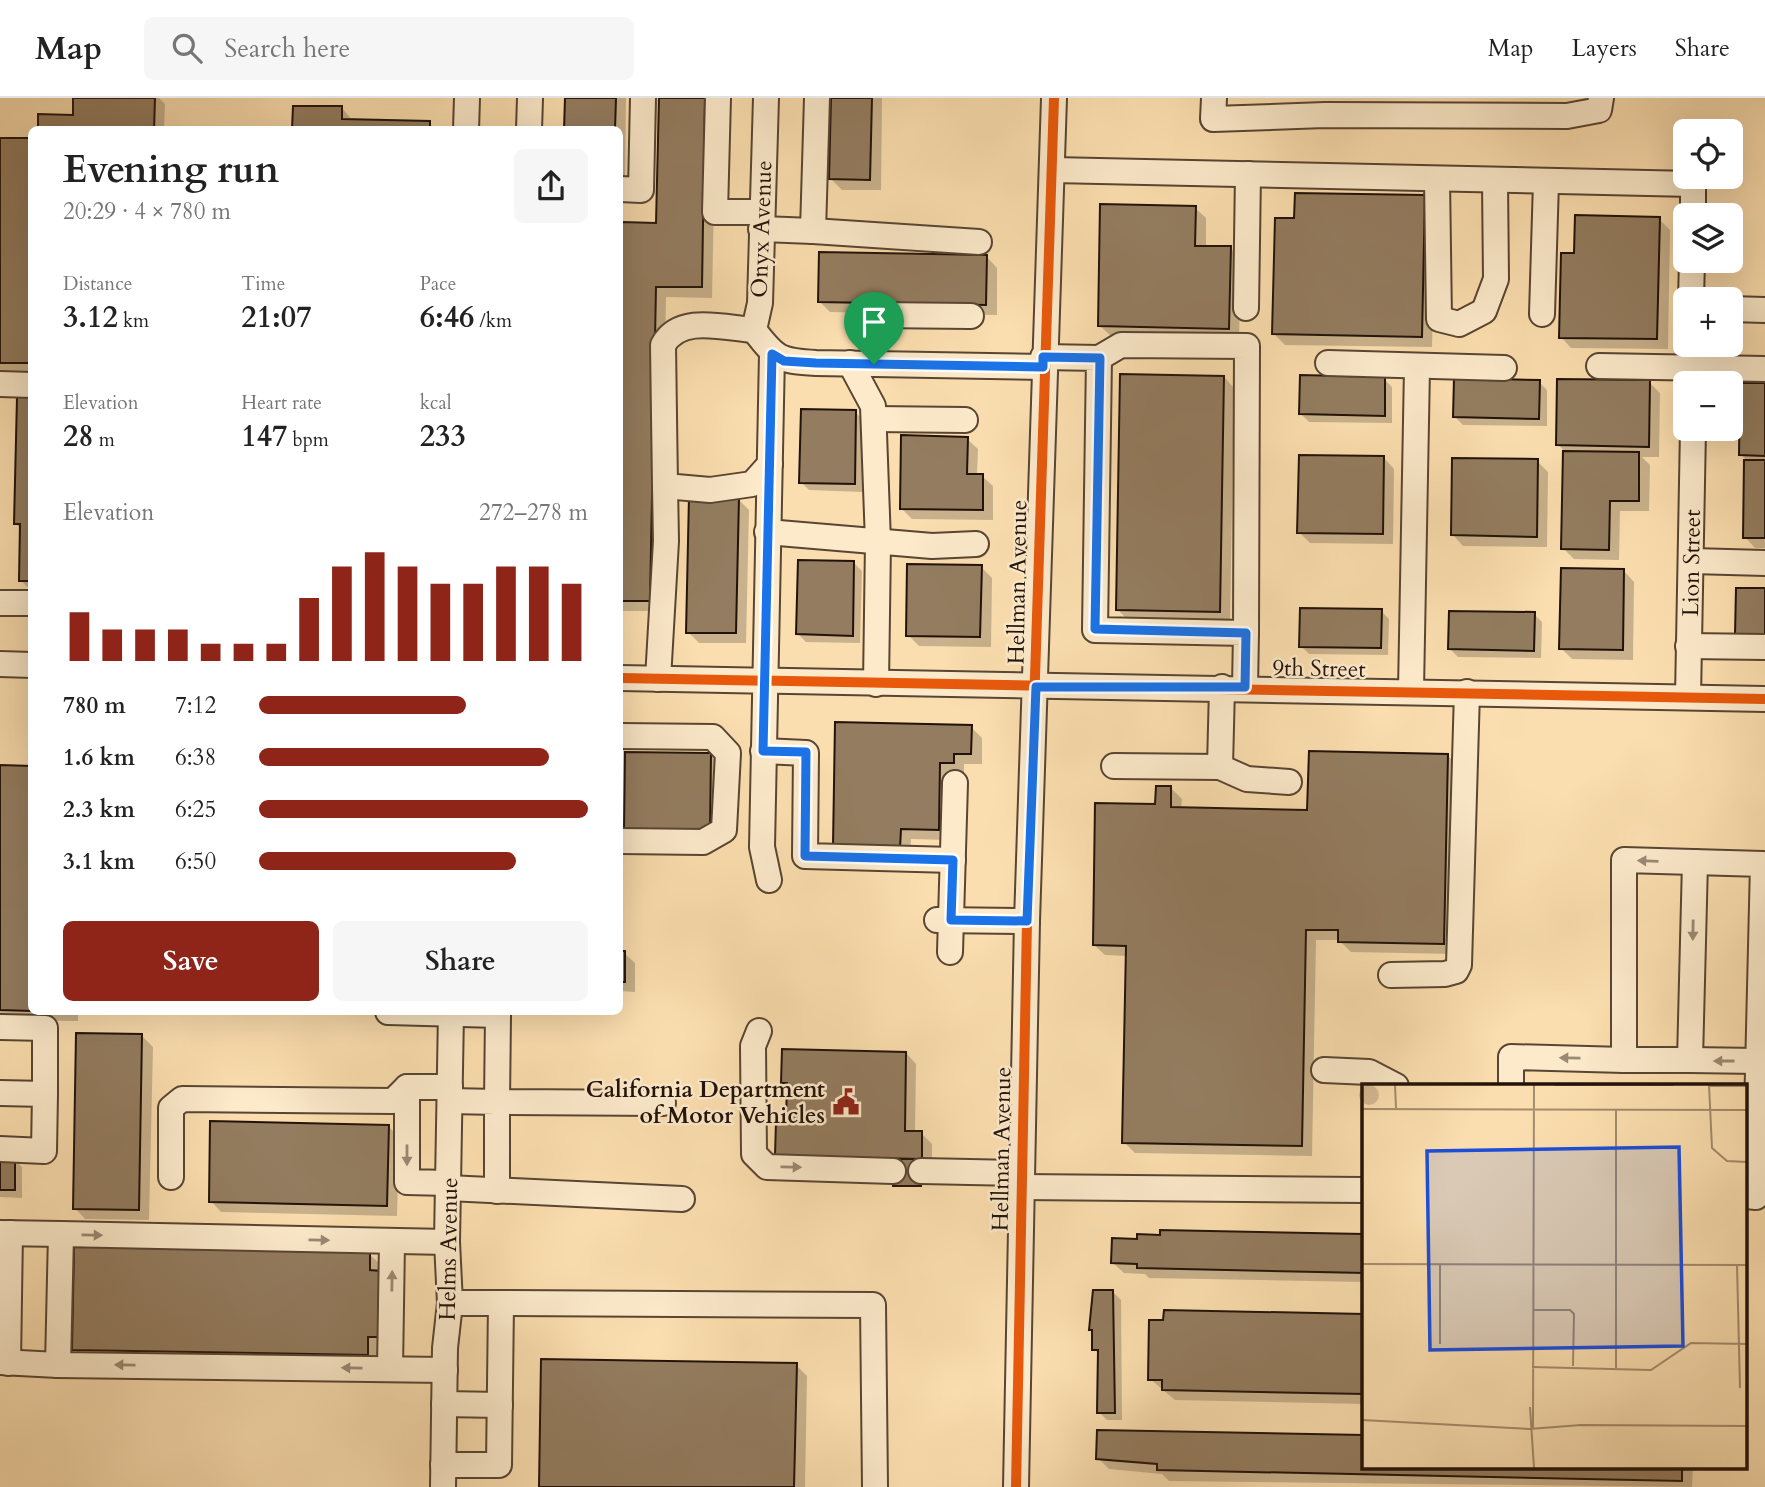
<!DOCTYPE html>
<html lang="en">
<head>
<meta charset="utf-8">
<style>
	:root { --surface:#fff; --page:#f6f6f6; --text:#222; --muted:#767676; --line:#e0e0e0; --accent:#8f2418 }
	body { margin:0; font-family:Cardo,serif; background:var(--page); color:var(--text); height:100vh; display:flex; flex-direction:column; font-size:26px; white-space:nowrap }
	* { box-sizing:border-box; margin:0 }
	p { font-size:23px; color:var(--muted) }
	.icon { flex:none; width:38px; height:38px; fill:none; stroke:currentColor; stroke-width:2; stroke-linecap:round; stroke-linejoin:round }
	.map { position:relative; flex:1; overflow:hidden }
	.panel { position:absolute; left:28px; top:28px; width:595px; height:889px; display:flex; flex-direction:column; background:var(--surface); border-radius:10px; box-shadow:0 7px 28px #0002 }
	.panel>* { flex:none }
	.buttons { position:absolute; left:1673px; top:21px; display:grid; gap:14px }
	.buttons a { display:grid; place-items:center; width:70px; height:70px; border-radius:10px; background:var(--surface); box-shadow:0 7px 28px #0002; font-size:35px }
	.pin { position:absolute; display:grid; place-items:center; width:60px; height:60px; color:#fff; margin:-72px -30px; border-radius:50% 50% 50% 0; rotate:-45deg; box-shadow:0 0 7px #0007 }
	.pin .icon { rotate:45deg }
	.round { display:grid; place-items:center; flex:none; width:74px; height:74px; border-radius:10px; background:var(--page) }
	.overview { display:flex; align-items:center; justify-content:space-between; height:119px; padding:0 35px }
	h1 { font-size:38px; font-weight:600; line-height:52px }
	.stats { display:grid; grid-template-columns:repeat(3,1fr); gap:10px; height:119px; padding:7px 35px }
	.stats div { display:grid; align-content:center }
	.stats b { font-size:30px; font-weight:600 }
	.stats small { font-size:19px; font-weight:400 }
	.stats p { font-size:19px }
	.chart { height:196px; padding:14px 35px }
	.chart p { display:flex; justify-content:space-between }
	.chart svg { width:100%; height:126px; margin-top:7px; stroke:var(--accent); stroke-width:6 }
	.cta { display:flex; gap:14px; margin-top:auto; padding:14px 35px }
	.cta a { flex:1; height:80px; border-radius:10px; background:var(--accent); color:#fff; font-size:28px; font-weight:600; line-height:80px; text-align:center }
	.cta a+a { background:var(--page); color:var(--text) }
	ul { padding:0 35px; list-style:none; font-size:23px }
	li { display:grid; grid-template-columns:112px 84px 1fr; align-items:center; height:52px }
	li i { height:18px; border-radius:9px; background:var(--accent) }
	header { display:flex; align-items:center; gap:42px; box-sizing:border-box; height:98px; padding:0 35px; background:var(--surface); border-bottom:2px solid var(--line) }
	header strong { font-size:33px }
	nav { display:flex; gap:38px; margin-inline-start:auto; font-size:24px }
	.search { width:490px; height:63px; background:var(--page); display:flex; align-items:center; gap:18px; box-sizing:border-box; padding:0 24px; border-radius:10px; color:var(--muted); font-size:26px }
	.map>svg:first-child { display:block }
</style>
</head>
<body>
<header>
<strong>Map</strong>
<div class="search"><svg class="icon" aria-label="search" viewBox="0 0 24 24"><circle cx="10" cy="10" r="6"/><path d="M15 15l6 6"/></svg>Search here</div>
<nav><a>Map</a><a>Layers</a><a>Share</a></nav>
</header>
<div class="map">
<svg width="1765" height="1389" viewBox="0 0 1765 1389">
	<rect width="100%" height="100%" fill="#fbdeaf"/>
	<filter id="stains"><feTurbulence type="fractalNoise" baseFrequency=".00286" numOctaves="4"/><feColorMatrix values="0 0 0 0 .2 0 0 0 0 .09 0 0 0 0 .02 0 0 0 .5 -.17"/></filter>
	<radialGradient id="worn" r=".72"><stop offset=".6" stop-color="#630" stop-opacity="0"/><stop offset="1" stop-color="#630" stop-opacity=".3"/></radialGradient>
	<g fill="#0003">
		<polygon points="75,0 159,0 165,6 164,32 40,32 74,18"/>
		<polygon points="566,0 626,0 625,89 620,89 620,32 566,32"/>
		<polygon points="661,0 716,0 712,200 666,199 660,513 620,513 620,130 658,127"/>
		<polygon points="833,0 882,0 881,92 842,92 831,81"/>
		<polygon points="342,10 353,23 429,25 436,32 294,32"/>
		<rect x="0" y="42" width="32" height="233"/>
		<polygon points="1424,99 1435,110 1432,249 1285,247 1274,236 1296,122"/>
		<polygon points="1195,110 1206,120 1206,149 1230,150 1241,161 1239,241 1111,238 1100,228"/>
		<polygon points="1659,121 1670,132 1668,251 1571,250 1561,239 1576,157"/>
		<polygon points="987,159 997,170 997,217 830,214 819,203"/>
		<polygon points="1224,279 1234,290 1230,524 1128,522 1117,511"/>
		<polygon points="1384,281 1392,289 1392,325 1309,324 1301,316"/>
		<polygon points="1539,284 1547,292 1547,328 1463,327 1455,319"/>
		<polygon points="1649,284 1660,295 1659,359 1642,359 1650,367 1649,413 1620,413 1619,462 1574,461 1563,450 1564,353 1558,346"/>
		<polygon points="1765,287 1765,450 1755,450 1745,439 1746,362 1741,356"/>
		<polygon points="32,301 32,493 20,482 21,431 16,426"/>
		<polygon points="855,314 863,322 862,394 809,392 801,384"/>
		<polygon points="967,341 978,351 977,377 982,378 993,388 993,422 912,421 901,410"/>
		<polygon points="1384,360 1394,371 1393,446 1310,445 1299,434"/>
		<polygon points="1537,363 1548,374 1547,449 1463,448 1453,437"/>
		<polygon points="738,401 749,412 746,545 699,545 688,534"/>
		<polygon points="854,465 862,473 860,545 806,544 798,536"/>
		<polygon points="981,469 992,480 991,549 919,548 908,537"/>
		<polygon points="1624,473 1634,484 1633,562 1572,561 1561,550"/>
		<polygon points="1381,513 1389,521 1388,557 1309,556 1301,548"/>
		<polygon points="1534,516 1542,524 1541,560 1458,559 1450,551"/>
		<polygon points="971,629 982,640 982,666 964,666 964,675 950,675 949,742 911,741 910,760 846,759"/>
		<polygon points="711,657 721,668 720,744 636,742"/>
		<polygon points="1447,657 1458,668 1455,856 1351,854 1339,842 1316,842 1312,1058 1135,1055 1124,1044 1127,858 1105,857 1094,847 1157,708 1171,690 1182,701 1181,711 1309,713"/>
		<polygon points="0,669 32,670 32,914 78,914 78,923 0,922"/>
		<polygon points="620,854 624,855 635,865 635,894 620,893"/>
		<polygon points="142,938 153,949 149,1122 85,1121 75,1110"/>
		<polygon points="906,955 916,966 915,1035 921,1035 932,1046 932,1071 923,1071 922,1089 897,1089 895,1071 788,1068 789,990 783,984"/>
		<polygon points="388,1028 399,1039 397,1118 221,1114 211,1103"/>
		<polygon points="0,1061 14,1061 22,1069 22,1100 0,1099"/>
		<polygon points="1162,1134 1364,1138 1364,1184 1149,1180 1145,1176 1124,1175 1113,1165 1139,1142 1162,1139"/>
		<polygon points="369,1156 380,1166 378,1267 85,1262 74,1251"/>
		<polygon points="1113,1194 1121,1202 1122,1322 1107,1322 1099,1314 1100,1257 1094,1251"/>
		<polygon points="1165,1214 1364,1218 1364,1306 1175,1302 1150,1281"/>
		<polygon points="796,1267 807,1278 805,1389 541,1389"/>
		<polygon points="1098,1333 1364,1338 1364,1370 1693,1370 1692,1389 1169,1383 1162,1376 1109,1371 1098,1360"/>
	</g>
	<g fill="#937c5f" stroke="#221209" stroke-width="2">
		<polygon points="73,0 155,0 154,32 38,32 38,16 73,17"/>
		<polygon points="565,0 616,0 615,32 564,32"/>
		<polygon points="659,0 705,0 702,189 656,189 650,503 620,503 620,129 622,124 656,125"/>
		<polygon points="831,0 872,0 870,82 829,81"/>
		<polygon points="293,8 342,8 342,21 430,23 430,32 292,32"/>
		<rect x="0" y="40" width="32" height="225"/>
		<polygon points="1295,95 1425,97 1422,239 1272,236 1275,120 1294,120"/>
		<polygon points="1100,106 1196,108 1195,148 1231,148 1229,231 1098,228"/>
		<polygon points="1575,117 1660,119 1657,241 1559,240 1561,155 1574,155"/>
		<polygon points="819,154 987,157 986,207 818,204"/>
		<polygon points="1120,276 1224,278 1220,514 1116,512"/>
		<polygon points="1300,277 1385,279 1385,318 1299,316"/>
		<polygon points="1454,280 1540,282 1539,321 1453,319"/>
		<polygon points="1557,281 1650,282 1649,349 1556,347"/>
		<polygon points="1740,285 1765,285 1765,358 1739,357"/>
		<polygon points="17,299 32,299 32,483 19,483 20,426 14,426"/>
		<polygon points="801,311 856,312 855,386 799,385"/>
		<polygon points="901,337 968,339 967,376 983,376 983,412 900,411"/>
		<polygon points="1563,353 1639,354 1639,403 1610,403 1609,452 1561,451"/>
		<polygon points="1299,357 1384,358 1383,436 1297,435"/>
		<polygon points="1452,360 1538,361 1537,439 1451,437"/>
		<polygon points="1744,362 1765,362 1765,440 1743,440"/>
		<polygon points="689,398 739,399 736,535 686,535"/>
		<polygon points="798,462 854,463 853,538 796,536"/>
		<polygon points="907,466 982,467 980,539 906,538"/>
		<polygon points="1561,470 1624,471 1623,552 1559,551"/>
		<polygon points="1736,490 1765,490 1765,537 1735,537"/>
		<polygon points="1300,510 1382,511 1381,550 1299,549"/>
		<polygon points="1449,513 1535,514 1534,553 1448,551"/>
		<polygon points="835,624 972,627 971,656 954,656 954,665 940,665 939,732 901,731 900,750 833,748"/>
		<polygon points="1309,653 1448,656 1444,846 1338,844 1338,832 1306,832 1302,1048 1122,1045 1126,848 1093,847 1095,705 1155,706 1156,688 1171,688 1171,709 1307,712"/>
		<polygon points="625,654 711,655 710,733 624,732"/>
		<polygon points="0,667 32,668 32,913 0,912"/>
		<rect x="620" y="853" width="5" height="31"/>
		<polygon points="76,935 142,936 139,1112 73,1111"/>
		<polygon points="782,951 906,954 905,1033 922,1033 922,1061 775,1058 776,1023 786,1023 787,985 781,985"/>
		<polygon points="210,1023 389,1027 387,1108 209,1104"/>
		<polygon points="0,1059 15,1060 15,1092 0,1092"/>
		<polygon points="894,1061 922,1061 921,1088 893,1088"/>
		<polygon points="1160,1132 1364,1136 1364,1175 1137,1170 1137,1166 1111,1165 1112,1140 1137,1141 1137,1136 1160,1137"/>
		<polygon points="74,1148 370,1154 370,1172 381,1173 379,1239 368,1239 368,1257 72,1252"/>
		<polygon points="1093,1192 1113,1192 1115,1315 1097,1315 1098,1252 1092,1252 1092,1232 1089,1232"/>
		<polygon points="1164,1212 1364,1216 1364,1296 1162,1292 1162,1282 1148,1282 1149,1222 1163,1222"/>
		<polygon points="541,1261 797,1265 794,1389 539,1389"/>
		<polygon points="1097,1332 1364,1337 1364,1370 1682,1370 1682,1383 1157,1372 1157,1366 1096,1361"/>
	</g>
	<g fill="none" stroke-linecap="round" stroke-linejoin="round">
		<g stroke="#584532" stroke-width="28">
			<g id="minor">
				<polyline points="718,0 715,114 762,114"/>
				<path d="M766,0L760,205L754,232C776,261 780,263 816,265L1043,269"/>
				<polyline points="1214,0 1213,21 1325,17 1567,18 1599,12 1601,0"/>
				<polyline points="466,32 467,0"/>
				<polyline points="529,32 530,0"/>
				<polyline points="1053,72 1693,86"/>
				<polyline points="1437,82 1439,221 1459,226 1484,213 1496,181 1495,84"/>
				<polyline points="620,91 641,92 643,0"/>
				<polyline points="1693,117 1693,79"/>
				<polyline points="761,131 813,133 817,0"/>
				<polyline points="813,133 979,144"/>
				<polyline points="1691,201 1692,163"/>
				<polyline points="1246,210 1248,76"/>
				<polyline points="1731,211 1765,212"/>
				<polyline points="1542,216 1546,84"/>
				<path d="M754,232C724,230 680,216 663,247L665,388L710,392L752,386L770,366"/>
				<polyline points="1692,247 1693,285"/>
				<polyline points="1043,259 1099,260 1095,532 1246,535 1245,589"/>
				<polyline points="1099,260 1121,247 1247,248 1246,535"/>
				<polyline points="850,265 873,308 878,444 876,586"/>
				<polyline points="1328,265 1504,270"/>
				<polyline points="874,266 874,217 971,218"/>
				<polyline points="1599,268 1765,271"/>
				<polyline points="0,286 32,287"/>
				<polyline points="874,321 965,322"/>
				<polyline points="767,434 932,448 976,446"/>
				<polyline points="1692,463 1765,465"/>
				<polyline points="0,505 32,505"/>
				<polyline points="1688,548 1765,549"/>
				<polyline points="0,566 32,567"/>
				<polyline points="620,580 1765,601"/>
				<polyline points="658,581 666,443 665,388"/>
				<polyline points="1411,592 1417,270"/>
				<polyline points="1688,599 1693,331"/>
				<polyline points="620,638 713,639 728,655 724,732 703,744 620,743"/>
				<polyline points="763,653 806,655 805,758 953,762"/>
				<polyline points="1114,668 1220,669 1222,589"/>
				<polyline points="1220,669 1247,681 1289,684"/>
				<polyline points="769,782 762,749 772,256"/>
				<polyline points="937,822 1027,823"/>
				<polyline points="950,854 955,685"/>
				<polyline points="1391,877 1445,876 1456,873 1459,867 1467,594"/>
				<polyline points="388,914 498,917 497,1004 663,1005"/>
				<polyline points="0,929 45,930 45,996"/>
				<polyline points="759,933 753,948 754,1056 767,1069 893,1073"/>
				<polyline points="1624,962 1690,962 1695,764"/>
				<polyline points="1690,962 1758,963"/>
				<polyline points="1324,972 1369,974 1396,988"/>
				<polyline points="1511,988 1511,959 1624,962 1624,762 1763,766 1757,1014"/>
				<polyline points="407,989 407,1084 448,1085"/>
				<polyline points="0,995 45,996 44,1053 0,1051"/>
				<polyline points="450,1003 497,1004 497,1093"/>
				<polyline points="1746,1013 1757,1014 1756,1099 1746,1098"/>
				<polyline points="921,1073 1022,1075"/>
				<polyline points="171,1079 171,1010 182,1001 393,1003 407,989 450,989"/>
				<polyline points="1021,1089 1364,1092"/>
				<polyline points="448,1090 682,1101"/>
				<polyline points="0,1135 61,1136"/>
				<polyline points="501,1205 873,1207 875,1389"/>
				<polyline points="0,1264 58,1267"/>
				<polyline points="8,1265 10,1135"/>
				<polyline points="390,1271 392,1144"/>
				<polyline points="445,1272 58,1267 61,1136 447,1144"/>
				<polyline points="444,1306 500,1307"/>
				<polyline points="443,1367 499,1367 501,1205 450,1205"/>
				<polyline points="443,1389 445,1250 450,1205 447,1144 451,914"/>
				<polyline points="1016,1389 1027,823 1054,0"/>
			</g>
		</g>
		<use href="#minor" stroke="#fceacb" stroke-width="24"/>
		<g stroke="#fceacb" stroke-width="15">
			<g id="cycleway">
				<polyline points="620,580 1765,601"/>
				<polyline points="1016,1389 1027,823 1054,0"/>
			</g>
		</g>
		<use href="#cycleway" stroke="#e8590c" stroke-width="10"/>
	</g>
	<defs><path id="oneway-solid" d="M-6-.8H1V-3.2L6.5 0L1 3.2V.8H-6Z" transform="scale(1.75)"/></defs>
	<g fill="#9a8974">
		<use href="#oneway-solid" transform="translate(1648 763) rotate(-178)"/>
		<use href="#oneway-solid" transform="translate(1693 832) rotate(91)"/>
		<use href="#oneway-solid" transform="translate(1570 960) rotate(-179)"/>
		<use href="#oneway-solid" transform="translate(1724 963) rotate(-180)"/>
		<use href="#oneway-solid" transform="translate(407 1057) rotate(90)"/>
		<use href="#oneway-solid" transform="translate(791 1069) rotate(1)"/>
		<use href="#oneway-solid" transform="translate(92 1137) rotate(1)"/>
		<use href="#oneway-solid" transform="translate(319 1142) rotate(1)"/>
		<use href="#oneway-solid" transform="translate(392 1183) rotate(-89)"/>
		<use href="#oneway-solid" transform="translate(125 1267) rotate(-179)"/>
		<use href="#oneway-solid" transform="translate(352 1270) rotate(-179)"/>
	</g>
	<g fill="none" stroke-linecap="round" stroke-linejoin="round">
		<g stroke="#fff" stroke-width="14">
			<polygon id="route" points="772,256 784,263 816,265 1043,269 1043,259 1100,260 1095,531 1246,535 1245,589 1036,589 1027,823 951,822 953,762 805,758 806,654 763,653"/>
		</g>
		<use href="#route" stroke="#1a73e8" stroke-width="9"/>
	</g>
	<defs>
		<g id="civic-bare" transform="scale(2.1)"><path d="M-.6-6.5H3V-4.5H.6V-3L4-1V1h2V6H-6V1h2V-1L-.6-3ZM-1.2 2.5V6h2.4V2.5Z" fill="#8f2418" stroke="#fceacb" stroke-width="2.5" paint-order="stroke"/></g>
	</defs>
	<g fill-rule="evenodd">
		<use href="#civic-bare" x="846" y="1004"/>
	</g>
	<g text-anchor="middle" stroke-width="5" stroke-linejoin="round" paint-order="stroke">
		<g font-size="23" fill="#221209" stroke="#fceacb">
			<text transform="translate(761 131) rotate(-88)" y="8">Onyx Avenue</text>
			<text transform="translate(1691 465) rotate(-89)" y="8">Lion Street</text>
			<text transform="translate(1017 484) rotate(-89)" y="8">Hellman Avenue</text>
			<text transform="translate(1319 570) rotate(1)" y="8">9th Street</text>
			<text transform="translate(1001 1051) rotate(-89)" y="8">Hellman Avenue</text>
			<text transform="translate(448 1151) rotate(-89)" y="8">Helms Avenue</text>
		</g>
		<g font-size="23" font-weight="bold" fill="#221209" stroke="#fceacb" text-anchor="end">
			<text x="825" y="999">California Department<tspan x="825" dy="26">of Motor Vehicles</tspan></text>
		</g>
	</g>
	<g transform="translate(1362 986)">
		<rect width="385" height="385" fill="#fbdeaf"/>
		<path d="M-3 11a10 10 0 1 1 20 0a10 10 0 1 1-20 0Z" fill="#d6bb93"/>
		<path fill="none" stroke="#a48c6d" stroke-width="2" d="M33,1L34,24M192,1H311M347,1L350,64L365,77L385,78M347,2H385M0,25L385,26M254,26V284M0,180L385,181M78,180V260M375,181L378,304M171,226H208L212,230L211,282M170,283L289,286L329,259L385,260M168,323L172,384M0,336L167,345L219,341L385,342M171,345L172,1"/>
		<path fill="#1d4ed8" fill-opacity="0.15" stroke="#1d4ed8" stroke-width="3.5" d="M317,63L321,262L68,266L65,67Z"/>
		<rect width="385" height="385" fill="none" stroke="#221209" stroke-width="3.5"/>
	</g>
	<rect width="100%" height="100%" filter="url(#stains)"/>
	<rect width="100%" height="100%" fill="url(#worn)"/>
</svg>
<div class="buttons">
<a><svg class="icon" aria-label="locate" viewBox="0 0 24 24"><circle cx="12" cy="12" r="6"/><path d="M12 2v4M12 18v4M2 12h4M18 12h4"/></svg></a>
<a><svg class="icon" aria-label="layers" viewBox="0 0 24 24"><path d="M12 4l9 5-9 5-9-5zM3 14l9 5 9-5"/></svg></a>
<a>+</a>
<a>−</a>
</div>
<div class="pin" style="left:874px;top:266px;background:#1e9e55"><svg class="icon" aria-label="arrive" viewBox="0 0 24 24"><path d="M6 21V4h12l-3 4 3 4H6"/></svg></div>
<section class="panel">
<div class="overview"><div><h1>Evening run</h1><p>20:29 · 4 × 780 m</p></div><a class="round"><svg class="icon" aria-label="share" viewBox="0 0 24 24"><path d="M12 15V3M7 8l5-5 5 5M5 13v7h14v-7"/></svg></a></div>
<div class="stats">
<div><p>Distance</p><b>3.12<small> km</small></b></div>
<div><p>Time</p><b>21:07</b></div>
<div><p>Pace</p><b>6:46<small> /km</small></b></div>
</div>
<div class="stats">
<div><p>Elevation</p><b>28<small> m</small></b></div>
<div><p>Heart rate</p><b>147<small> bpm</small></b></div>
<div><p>kcal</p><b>233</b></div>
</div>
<div class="chart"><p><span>Elevation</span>272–278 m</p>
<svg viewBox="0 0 160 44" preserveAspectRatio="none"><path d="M5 44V27M15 44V33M25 44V33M35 44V33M45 44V38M55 44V38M65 44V38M75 44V22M85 44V11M95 44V6M105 44V11M115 44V17M125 44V17M135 44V11M145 44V11M155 44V17"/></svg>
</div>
<ul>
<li><b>780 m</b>7:12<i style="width:63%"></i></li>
<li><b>1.6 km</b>6:38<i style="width:88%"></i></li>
<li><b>2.3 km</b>6:25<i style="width:100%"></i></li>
<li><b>3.1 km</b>6:50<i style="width:78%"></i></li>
</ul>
<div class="cta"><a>Save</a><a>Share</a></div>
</section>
</div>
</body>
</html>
